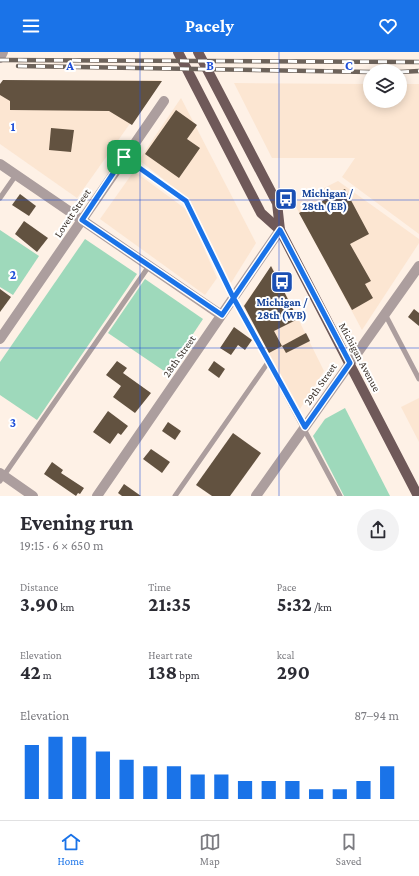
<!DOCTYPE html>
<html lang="en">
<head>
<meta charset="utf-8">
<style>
	:root { --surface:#fff; --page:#f2f2f3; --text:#2b2b33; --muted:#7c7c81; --line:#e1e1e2; --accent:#1a73e8 }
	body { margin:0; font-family:"Crimson Pro",serif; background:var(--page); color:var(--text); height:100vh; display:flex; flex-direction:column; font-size:15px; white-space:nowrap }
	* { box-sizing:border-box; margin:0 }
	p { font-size:13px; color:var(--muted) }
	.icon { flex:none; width:22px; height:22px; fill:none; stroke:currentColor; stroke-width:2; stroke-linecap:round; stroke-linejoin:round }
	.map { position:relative; height:444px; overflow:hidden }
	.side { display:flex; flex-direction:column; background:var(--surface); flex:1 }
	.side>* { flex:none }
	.controls { position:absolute; left:363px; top:12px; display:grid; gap:8px }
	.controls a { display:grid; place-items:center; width:44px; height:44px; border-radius:50%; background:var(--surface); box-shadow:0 2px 10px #0003; font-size:20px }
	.pin { position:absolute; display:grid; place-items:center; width:34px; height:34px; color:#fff; margin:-17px; border-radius:8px; box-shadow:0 2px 6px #0006 }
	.round { display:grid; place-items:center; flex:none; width:42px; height:42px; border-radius:21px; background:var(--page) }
	.overview { display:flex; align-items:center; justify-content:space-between; height:68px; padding:0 20px }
	h1 { font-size:22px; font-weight:700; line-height:30px }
	.figures { display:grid; grid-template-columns:repeat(3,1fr); gap:6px; height:68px; padding:4px 20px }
	.figures div { display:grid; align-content:center }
	.figures b { font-size:20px; font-weight:700 }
	.figures small { font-size:11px; font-weight:400 }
	.figures p { font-size:11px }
	.chart { height:112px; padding:8px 20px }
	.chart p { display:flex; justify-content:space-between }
	.chart svg { width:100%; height:72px; margin-top:4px; stroke:var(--accent); stroke-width:6 }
	header { display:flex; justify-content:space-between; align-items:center; height:52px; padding:0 20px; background:var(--accent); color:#fff; font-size:18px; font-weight:700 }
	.dock { display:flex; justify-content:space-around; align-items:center; height:56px; border-top:1px solid var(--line); background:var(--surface); font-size:11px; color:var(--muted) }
	.dock a { display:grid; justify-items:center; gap:2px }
	.dock .selected { color:var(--accent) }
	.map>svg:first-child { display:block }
</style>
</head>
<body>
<header><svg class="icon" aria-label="menu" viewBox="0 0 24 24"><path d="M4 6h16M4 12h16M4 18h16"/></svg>Pacely<svg class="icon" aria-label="heart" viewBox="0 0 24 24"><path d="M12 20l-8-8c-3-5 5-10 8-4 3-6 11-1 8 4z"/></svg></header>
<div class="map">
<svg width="419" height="444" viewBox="0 0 419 444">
	<rect width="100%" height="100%" fill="#fef1e6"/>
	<g fill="#fce6d2">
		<polygon points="161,28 77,146 0,92 0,35 4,29"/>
		<polygon points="234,31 370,32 370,49 400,49 400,32 419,32 419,182 342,125 355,106 272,106"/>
		<polygon points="181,46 256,191 231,231 190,148 139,108"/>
		<polygon points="134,119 187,158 217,226 205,243 100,167"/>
		<polygon points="338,129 419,187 419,191 362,278 294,151"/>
		<polygon points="272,214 324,319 300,357 243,254"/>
		<polygon points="419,346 419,390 401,355"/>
	</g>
	<g fill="#9ed9bb">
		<polygon points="0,178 39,204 13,243 0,235"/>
		<polygon points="85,187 137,222 37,368 0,343 0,310"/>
		<polygon points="145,227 203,267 167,321 108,281"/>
		<polygon points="345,356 390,444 344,444 313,384 325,367"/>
	</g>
	<g fill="#625240">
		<polygon points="3,28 162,29 132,73 109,59 10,58 10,49 0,43 0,32"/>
		<polygon points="176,58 197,73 187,87 200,96 179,126 145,102"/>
		<polygon points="51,76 74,78 71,100 49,98"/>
		<polygon points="345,137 369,182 350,192 371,229 365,232 373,246 352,258 299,161"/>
		<polygon points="20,142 36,154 29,164 12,153"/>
		<polygon points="24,169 48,186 37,200 15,182"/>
		<polygon points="271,214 298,267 274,279 282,294 269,301 244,254"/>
		<polygon points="0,237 11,245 0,260"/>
		<polygon points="414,257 419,261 419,274 408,265"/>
		<polygon points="234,275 252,288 245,298 238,293 231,303 220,296"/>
		<polygon points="306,281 310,289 286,301 282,294"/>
		<polygon points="117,309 127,316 123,321 151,341 135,361 113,345 121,334 106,323"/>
		<polygon points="214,309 225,317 219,326 208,318"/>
		<polygon points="108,359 128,374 121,383 118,381 110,392 93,380"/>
		<polygon points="168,370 181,379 175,388 162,379"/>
		<polygon points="233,381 261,401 230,444 212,444 196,433"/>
		<polygon points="151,397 170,410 162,421 143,407"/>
		<polygon points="52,410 63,418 61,421 84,436 80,442 78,441 76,444 44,422"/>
		<polygon points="124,432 141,444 122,444 118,441"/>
	</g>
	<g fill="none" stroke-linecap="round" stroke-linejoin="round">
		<g stroke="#ac9e9e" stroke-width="5">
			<polyline points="124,105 186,149 233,245 340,444"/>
			<polyline points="0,146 16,123"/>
			<polyline points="385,262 419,327"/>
			<polyline points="0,429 149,214"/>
			<polyline points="175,444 269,309"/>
		</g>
		<g stroke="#ac9e9e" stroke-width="10">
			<polyline points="0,112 221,263"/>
			<polyline points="0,287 164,49"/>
			<polyline points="0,421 33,444"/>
			<polyline points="97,444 280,178"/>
			<polyline points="256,444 419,214"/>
		</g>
		<polyline stroke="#ac9e9e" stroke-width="10" points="0,6 3,0"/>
		<g stroke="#6f5959" stroke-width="10">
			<polyline points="178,0 261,161 280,178"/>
			<polyline points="198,0 277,151 280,178 418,444"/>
		</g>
		<g stroke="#6d635b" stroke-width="4.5">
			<g id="rail">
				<polyline points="0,8 419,10"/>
				<polyline points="18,14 370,20"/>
				<polyline points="400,20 419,19"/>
			</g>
		</g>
		<use href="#rail" stroke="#fff" stroke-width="3" stroke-dasharray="9" stroke-linecap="butt"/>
	</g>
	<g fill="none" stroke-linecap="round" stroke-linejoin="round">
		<g stroke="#fff" stroke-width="8">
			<polyline id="route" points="124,105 82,168 222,263 280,178 350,311 305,375 233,245 186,149 124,105"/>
		</g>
		<use href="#route" stroke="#1a73e8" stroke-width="5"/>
	</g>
	<path fill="none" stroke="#1d4ed8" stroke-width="1" stroke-opacity="0.55" d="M140,0V444M279,0V444M0,148H419M0,296H419"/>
	<defs>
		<g id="bus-square" transform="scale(1.15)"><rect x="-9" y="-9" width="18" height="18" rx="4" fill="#1a4fb4" stroke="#fff"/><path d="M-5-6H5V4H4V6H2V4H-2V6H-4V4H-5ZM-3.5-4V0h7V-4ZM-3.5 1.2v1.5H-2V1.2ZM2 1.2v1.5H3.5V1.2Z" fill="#fff"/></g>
	</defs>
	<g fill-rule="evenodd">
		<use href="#bus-square" x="286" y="147"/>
		<use href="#bus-square" x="282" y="230"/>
	</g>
	<g text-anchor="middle" stroke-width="4" stroke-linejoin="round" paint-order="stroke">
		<g font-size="11" font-weight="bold" fill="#164399" stroke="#fff" text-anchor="start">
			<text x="302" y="145">Michigan /<tspan x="302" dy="13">28th (EB)</tspan></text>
			<text x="282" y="254" text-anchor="middle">Michigan /<tspan x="282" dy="13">28th (WB)</tspan></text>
		</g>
		<g font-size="11" fill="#3d342d" stroke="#fff">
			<text transform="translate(72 161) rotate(-56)" y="4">Lovett Street</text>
			<text transform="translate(179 304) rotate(-55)" y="4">28th Street</text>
			<text transform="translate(360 305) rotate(62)" y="4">Michigan Avenue</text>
			<text transform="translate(320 332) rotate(-55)" y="4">29th Street</text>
		</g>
	</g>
	<g font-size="13" text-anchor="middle" font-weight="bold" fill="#1d4ed8" stroke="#fff" stroke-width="4" stroke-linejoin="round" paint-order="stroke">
		<text x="70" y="18">A</text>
		<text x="210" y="18">B</text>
		<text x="349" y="18">C</text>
		<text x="13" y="79">1</text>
		<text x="13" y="227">2</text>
		<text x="13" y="375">3</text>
	</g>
</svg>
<div class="controls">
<a><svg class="icon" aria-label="layers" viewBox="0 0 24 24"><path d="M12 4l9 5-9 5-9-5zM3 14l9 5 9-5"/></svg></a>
</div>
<div class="pin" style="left:124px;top:105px;background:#1e9e55"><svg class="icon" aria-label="arrive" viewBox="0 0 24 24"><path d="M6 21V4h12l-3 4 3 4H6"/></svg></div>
</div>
<section class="side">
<div class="overview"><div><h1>Evening run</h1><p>19:15 · 6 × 650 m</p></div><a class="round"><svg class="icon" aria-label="share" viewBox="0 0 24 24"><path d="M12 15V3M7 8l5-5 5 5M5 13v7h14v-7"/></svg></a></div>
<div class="figures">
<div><p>Distance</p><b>3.90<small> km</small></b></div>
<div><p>Time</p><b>21:35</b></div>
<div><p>Pace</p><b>5:32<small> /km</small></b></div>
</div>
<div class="figures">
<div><p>Elevation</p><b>42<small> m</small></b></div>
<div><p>Heart rate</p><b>138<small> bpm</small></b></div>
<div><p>kcal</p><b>290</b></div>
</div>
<div class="chart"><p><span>Elevation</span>87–94 m</p>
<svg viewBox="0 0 160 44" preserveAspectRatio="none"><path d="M5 44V11M15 44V6M25 44V6M35 44V15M45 44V20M55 44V24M65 44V24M75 44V29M85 44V29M95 44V33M105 44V33M115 44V33M125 44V38M135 44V38M145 44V33M155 44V24"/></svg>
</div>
</section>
<nav class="dock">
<a class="selected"><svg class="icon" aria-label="home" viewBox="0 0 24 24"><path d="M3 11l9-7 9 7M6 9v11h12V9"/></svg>Home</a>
<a><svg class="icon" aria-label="map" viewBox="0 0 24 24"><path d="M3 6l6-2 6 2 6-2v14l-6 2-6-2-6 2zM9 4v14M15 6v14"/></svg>Map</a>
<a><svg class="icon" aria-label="saved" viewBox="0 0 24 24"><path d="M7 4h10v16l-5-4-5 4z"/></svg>Saved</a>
</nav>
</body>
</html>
